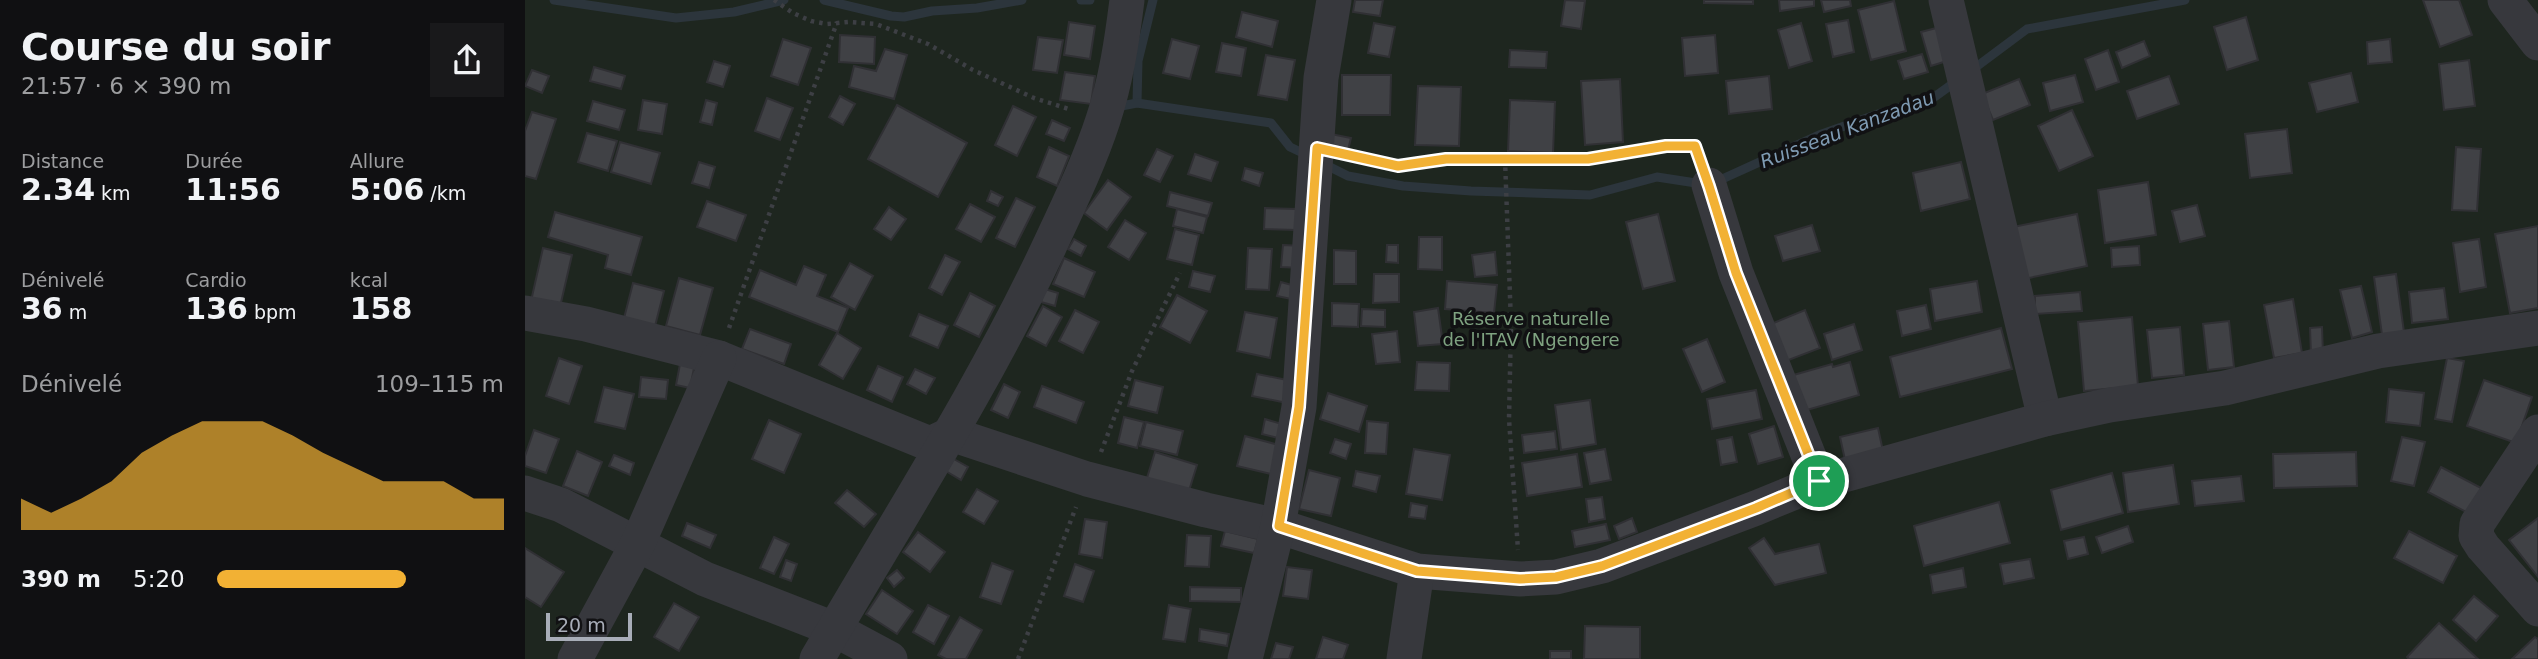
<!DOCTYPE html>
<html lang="fr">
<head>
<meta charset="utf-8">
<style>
	:root { --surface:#101012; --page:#19191b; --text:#f1f3f6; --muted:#9c9d9f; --accent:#f2b134 }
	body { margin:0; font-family:"DejaVu Sans",sans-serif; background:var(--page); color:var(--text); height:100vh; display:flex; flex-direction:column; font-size:26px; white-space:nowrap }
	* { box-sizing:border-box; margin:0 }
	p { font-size:23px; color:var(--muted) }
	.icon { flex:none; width:38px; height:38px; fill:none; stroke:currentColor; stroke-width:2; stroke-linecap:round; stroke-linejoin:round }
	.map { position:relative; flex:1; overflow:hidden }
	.side { display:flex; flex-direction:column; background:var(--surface); width:525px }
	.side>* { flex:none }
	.scale { position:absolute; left:21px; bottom:18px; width:86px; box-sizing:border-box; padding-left:7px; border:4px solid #a8adb8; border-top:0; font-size:19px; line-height:24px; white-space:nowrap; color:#a8adb8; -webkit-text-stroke:5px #111113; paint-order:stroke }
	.pin { position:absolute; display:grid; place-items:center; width:60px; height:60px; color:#fff; margin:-30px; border:4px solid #fff; border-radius:50%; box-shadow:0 2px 7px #0007 }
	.round { display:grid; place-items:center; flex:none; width:74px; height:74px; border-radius:0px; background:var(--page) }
	.head { display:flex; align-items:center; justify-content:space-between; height:119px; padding:0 21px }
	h1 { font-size:38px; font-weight:700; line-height:52px }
	.metrics { display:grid; grid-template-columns:repeat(3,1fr); gap:10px; height:119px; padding:7px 21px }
	.metrics div { display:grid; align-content:center }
	.metrics b { font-size:30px; font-weight:700 }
	.metrics small { font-size:19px; font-weight:400 }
	.metrics p { font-size:19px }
	.chart { height:196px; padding:14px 21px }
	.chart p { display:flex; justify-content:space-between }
	.chart svg { width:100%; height:126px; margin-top:7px; fill:var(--accent); opacity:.7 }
	ul { padding:0 21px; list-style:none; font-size:23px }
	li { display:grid; grid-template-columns:112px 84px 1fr; align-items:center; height:52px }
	li i { height:18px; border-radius:9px; background:var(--accent) }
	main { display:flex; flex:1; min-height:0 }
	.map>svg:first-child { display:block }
</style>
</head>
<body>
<main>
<section class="side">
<div class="head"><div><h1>Course du soir</h1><p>21:57 · 6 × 390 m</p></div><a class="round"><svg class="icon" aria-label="share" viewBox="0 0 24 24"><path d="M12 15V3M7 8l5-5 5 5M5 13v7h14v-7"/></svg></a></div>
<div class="metrics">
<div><p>Distance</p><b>2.34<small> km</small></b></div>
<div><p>Durée</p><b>11:56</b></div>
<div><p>Allure</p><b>5:06<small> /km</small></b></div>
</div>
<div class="metrics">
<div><p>Dénivelé</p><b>36<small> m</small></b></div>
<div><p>Cardio</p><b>136<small> bpm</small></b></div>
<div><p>kcal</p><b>158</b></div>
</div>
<div class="chart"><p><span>Dénivelé</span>109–115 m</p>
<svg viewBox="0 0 160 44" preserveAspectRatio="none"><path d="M0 44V33L10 38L20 33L30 27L40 17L50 11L60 6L70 6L80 6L90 11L100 17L110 22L120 27L130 27L140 27L150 33L160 33V44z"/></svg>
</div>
<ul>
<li><b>390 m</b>5:20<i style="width:66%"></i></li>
</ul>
</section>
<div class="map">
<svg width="2013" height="659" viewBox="0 0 2013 659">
	<rect width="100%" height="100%" fill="#161618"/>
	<rect fill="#1e261f" x="0" y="0" width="2013" height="659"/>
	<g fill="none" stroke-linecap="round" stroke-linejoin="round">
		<g stroke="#2c353c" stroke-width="9">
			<polyline points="29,0 151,18 209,12 259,0"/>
			<polyline points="299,0 366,16 379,17 407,11 452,8 497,0"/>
			<polyline points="556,0 565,0"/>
			<polyline points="1447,70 1502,29 1660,0"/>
			<polyline points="612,103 613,61 628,0"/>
			<polyline points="591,107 612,103 746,123 765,147 782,155"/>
			<polyline points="797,163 823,176 878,186 946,191 1065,195 1132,177 1184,185 1294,135 1356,113 1408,98 1433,80"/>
		</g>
	</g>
	<g fill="#404145" stroke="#303034" stroke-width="2">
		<polygon points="830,0 858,0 855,16 828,12"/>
		<polygon points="1040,0 1060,1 1056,29 1036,26"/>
		<polygon points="1179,0 1228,0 1228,4 1179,3"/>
		<polygon points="1254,0 1289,0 1289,6 1255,11"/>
		<polygon points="1296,0 1325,0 1326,6 1299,12"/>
		<polygon points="1898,0 1934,0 1947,35 1915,47"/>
		<polygon points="1369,1 1381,51 1346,60 1333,10"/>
		<polygon points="717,12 753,21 747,47 711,37"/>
		<polygon points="1721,17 1733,60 1702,70 1689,27"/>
		<polygon points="1323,20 1329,52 1308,57 1301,24"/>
		<polygon points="544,22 570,26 565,59 539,55"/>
		<polygon points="849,23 870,27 864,57 843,53"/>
		<polygon points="1276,23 1287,61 1264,68 1253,30"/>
		<polygon points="1415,27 1425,60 1406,66 1396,32"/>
		<polygon points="315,35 350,37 349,64 314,62"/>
		<polygon points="1190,35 1193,73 1160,76 1157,38"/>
		<polygon points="513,37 538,40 532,73 508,70"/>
		<polygon points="258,39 286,48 273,85 246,76"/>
		<polygon points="647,39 674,46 665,79 638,73"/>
		<polygon points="1865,39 1867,62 1843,64 1842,42"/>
		<polygon points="1619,41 1625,56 1597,68 1591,52"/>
		<polygon points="697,43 721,48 716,76 691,72"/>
		<polygon points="360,49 382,55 369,99 324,87 329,66 351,71"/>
		<polygon points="985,50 1022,52 1021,68 984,67"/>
		<polygon points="1583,50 1594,82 1571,90 1560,59"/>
		<polygon points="1397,54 1403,72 1379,79 1373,61"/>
		<polygon points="741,55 770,60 762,100 733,95"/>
		<polygon points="1944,60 1950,106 1919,110 1914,64"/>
		<polygon points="189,61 205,66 198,87 182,82"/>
		<polygon points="69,67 100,76 96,89 65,81"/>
		<polygon points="7,70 24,76 17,93 0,86"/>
		<polygon points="540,72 570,76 566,104 535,100"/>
		<polygon points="1826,73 1833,102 1792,112 1784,83"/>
		<polygon points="817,75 866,75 865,115 817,115"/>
		<polygon points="1550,75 1558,102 1525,111 1518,83"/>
		<polygon points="1244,76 1247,109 1204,114 1201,81"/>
		<polygon points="1644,76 1654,104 1612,119 1602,91"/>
		<polygon points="1095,79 1098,142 1060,145 1056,81"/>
		<polygon points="1494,79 1505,105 1468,120 1457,94"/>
		<polygon points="893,86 936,87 934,146 890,145"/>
		<polygon points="315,96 330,104 318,125 304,117"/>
		<polygon points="242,98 268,108 255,140 230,131"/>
		<polygon points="118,100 142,104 137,134 113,130"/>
		<polygon points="181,100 192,103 187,125 175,122"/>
		<polygon points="985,100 1030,102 1028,153 983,151"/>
		<polygon points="68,101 100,110 94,130 62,121"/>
		<polygon points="372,105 442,143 413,197 343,159"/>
		<polygon points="488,106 511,117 492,156 470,145"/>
		<polygon points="1547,110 1568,156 1534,171 1513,126"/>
		<polygon points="7,112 31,119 11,179 0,176 0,131"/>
		<polygon points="527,120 545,128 539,141 521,134"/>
		<polygon points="1762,129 1767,173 1725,178 1720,134"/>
		<polygon points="62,133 92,141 83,171 53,162"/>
		<polygon points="801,133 826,138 823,150 799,146"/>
		<polygon points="95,142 135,153 126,184 86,172"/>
		<polygon points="524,147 544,156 532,186 512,177"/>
		<polygon points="1931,147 1956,149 1952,211 1927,210"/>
		<polygon points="632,149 648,156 635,182 619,175"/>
		<polygon points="670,154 693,162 686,181 663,174"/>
		<polygon points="174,162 190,167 184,188 167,183"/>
		<polygon points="1436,162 1445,199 1396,211 1388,173"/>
		<polygon points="720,168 738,173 734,186 717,180"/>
		<polygon points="583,180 606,197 582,230 559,213"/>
		<polygon points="1623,182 1631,235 1580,243 1573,190"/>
		<polygon points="466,191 478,197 473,206 462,201"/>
		<polygon points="645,192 687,203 683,216 642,206"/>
		<polygon points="491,198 510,207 490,247 471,238"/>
		<polygon points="182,201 221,215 211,241 172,227"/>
		<polygon points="445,204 470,217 456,242 431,229"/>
		<polygon points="1672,205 1680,236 1655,242 1647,211"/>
		<polygon points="364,207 381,219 366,240 349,229"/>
		<polygon points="740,208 772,209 771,230 739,229"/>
		<polygon points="652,209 682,217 678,233 648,226"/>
		<polygon points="30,212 117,237 106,275 80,268 83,255 23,237"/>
		<polygon points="1133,214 1150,281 1118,289 1101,222"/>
		<polygon points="1552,214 1562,266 1499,279 1488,227"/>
		<polygon points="600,220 621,233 604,260 583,247"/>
		<polygon points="1287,225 1295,251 1258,261 1250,236"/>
		<polygon points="2013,226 2013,308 1985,313 1970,234"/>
		<polygon points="650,229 674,235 667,265 642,259"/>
		<polygon points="894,237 917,237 917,270 893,269"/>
		<polygon points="549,239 561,246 556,256 543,249"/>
		<polygon points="1954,239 1961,287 1935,292 1928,243"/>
		<polygon points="758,245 778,246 776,268 756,267"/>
		<polygon points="862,245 873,245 873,263 861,262"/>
		<polygon points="1614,246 1615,265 1587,267 1586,248"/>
		<polygon points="18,248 47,255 35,307 6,301"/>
		<polygon points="723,248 747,249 744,290 721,289"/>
		<polygon points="809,250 831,251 831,284 809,284"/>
		<polygon points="970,252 972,275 950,277 947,255"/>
		<polygon points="420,255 435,262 417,295 404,288"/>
		<polygon points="539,258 570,272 559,297 528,284"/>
		<polygon points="325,263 348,276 330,310 306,297"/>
		<polygon points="279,266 301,275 292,296 323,308 313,332 224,297 235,270 271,285"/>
		<polygon points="668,271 690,276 685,292 664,287"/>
		<polygon points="849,274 874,274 874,302 848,303"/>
		<polygon points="1871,274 1879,332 1857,335 1849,277"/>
		<polygon points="154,278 188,288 175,335 141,326"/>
		<polygon points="922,281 972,285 969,313 920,309"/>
		<polygon points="1452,281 1457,312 1410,321 1405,289"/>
		<polygon points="756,282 774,287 771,300 752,296"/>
		<polygon points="108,283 139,291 128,334 97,326"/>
		<polygon points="1836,286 1847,332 1827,338 1815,290"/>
		<polygon points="1919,288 1923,319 1887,323 1884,292"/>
		<polygon points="520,289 533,293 530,306 516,302"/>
		<polygon points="1555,292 1557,311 1510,314 1510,296"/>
		<polygon points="445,293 470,306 454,337 429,325"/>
		<polygon points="652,295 682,311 665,343 635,327"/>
		<polygon points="1768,299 1777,353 1749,358 1739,305"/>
		<polygon points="807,303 834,304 833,327 807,326"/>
		<polygon points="1401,305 1406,329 1377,336 1372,311"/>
		<polygon points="518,306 537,317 521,346 502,336"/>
		<polygon points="913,308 918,344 893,346 889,312"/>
		<polygon points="837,309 860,310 860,327 836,326"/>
		<polygon points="550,310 574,322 558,353 534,341"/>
		<polygon points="1280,310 1295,348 1261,361 1246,324"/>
		<polygon points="720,312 752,318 745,358 712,351"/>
		<polygon points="394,314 423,326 413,348 385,336"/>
		<polygon points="1607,317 1613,386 1559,391 1553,322"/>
		<polygon points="1704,321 1709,367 1683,370 1678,324"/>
		<polygon points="1329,324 1337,350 1307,360 1299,334"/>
		<polygon points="1655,327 1659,375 1627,378 1622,330"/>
		<polygon points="1797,327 1798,354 1786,355 1785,328"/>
		<polygon points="1476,328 1487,369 1375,397 1365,357"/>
		<polygon points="225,329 266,344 259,364 217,349"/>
		<polygon points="872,331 875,362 851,364 847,334"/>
		<polygon points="312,333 336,348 318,379 294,365"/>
		<polygon points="1182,339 1200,382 1177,392 1158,349"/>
		<polygon points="34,358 57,366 44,404 21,396"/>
		<polygon points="1922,358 1939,361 1927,422 1910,419"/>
		<polygon points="892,362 925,363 924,391 890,390"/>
		<polygon points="1325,362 1334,395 1275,412 1265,376 1307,364 1308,367"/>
		<polygon points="155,364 169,368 165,388 151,385"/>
		<polygon points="353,366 378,377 367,402 342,390"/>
		<polygon points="390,369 410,378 401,394 382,384"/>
		<polygon points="732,374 767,381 762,403 727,396"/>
		<polygon points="116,377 143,380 141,399 114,397"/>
		<polygon points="610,380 638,387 632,413 603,406"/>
		<polygon points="1959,380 2007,397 1991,443 1942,426"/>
		<polygon points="479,384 495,392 483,418 466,410"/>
		<polygon points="517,386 559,402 551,423 509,407"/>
		<polygon points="79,387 109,394 100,429 70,422"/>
		<polygon points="1864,389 1899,393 1895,426 1861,422"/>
		<polygon points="1231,390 1237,419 1187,429 1182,399"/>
		<polygon points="803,393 842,406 834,432 795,419"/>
		<polygon points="1065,400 1071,444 1036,450 1030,405"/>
		<polygon points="599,417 619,422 612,448 593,443"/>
		<polygon points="740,419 760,425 757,439 737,434"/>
		<polygon points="244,420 276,434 259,473 227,459"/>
		<polygon points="842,421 863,423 861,454 840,453"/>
		<polygon points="621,422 658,431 652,455 615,446"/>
		<polygon points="1249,426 1258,457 1233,464 1224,434"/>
		<polygon points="1353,428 1358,451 1320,460 1315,437"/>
		<polygon points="9,430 34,439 21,473 0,466 0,456"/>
		<polygon points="1030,431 1032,449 999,453 997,435"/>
		<polygon points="720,436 754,445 746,474 712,466"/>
		<polygon points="1207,437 1212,462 1196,465 1192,440"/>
		<polygon points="1877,437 1900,442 1889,486 1866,481"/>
		<polygon points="810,439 826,444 821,459 805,453"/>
		<polygon points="889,449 925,455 917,500 881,494"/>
		<polygon points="1080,449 1086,480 1065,484 1059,453"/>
		<polygon points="52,451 77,462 63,496 38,486"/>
		<polygon points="630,452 672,465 663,494 621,481"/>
		<polygon points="1831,452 1832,486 1749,488 1748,454"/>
		<polygon points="1052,454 1057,487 1002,496 997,463"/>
		<polygon points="89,455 109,463 105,475 84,466"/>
		<polygon points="427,458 443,467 436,480 419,470"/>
		<polygon points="1648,465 1654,504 1603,512 1598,473"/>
		<polygon points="1916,467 1958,489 1945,514 1903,492"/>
		<polygon points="784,470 815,478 806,516 774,509"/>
		<polygon points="831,471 855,476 851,492 828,486"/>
		<polygon points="1587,473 1598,513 1536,530 1526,490"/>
		<polygon points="1716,476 1719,501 1670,506 1667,481"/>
		<polygon points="452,489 473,501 459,524 438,512"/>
		<polygon points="322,490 351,514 339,527 310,503"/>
		<polygon points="1077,497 1080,519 1064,522 1061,499"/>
		<polygon points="1474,502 1485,543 1399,566 1389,526"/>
		<polygon points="886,503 902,506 900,519 884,517"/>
		<polygon points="1107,518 1112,532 1094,539 1089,526"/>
		<polygon points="2013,518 2013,577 1984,540"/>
		<polygon points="560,519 582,522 577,558 554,554"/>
		<polygon points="162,523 191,535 185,548 157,536"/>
		<polygon points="1081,524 1085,540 1050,547 1047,531"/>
		<polygon points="1603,526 1608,542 1577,553 1571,537"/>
		<polygon points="700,531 733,539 729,553 696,546"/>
		<polygon points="1884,531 1932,556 1918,583 1869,558"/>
		<polygon points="393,532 420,552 405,572 378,552"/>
		<polygon points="662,535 686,536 684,567 660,566"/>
		<polygon points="249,537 264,544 249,574 235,568"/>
		<polygon points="1559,537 1563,554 1543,559 1539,541"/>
		<polygon points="1239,538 1250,554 1294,544 1301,573 1250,585 1224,548"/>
		<polygon points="0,548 39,572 16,607 0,597"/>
		<polygon points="1505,559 1509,578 1479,584 1475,564"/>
		<polygon points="261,560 272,564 266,581 255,577"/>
		<polygon points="467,563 488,571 476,604 455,597"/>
		<polygon points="550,564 569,571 558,602 539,596"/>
		<polygon points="762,567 787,570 783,599 758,596"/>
		<polygon points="1438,568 1441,587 1408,593 1405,575"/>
		<polygon points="372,570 379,578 369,587 362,578"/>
		<polygon points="665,587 716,588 716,602 665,601"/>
		<polygon points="357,590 388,611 372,634 341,614"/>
		<polygon points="1949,596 1973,616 1951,641 1928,620"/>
		<polygon points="149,603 174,617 154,651 129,637"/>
		<polygon points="403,605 424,616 409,644 388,632"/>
		<polygon points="644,605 666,609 660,642 638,639"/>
		<polygon points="435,617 457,630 441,659 421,659 413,655"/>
		<polygon points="1914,623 1953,659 1884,659 1882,657"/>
		<polygon points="1060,626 1115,627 1115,659 1059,659"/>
		<polygon points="675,629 704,634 702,646 674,641"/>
		<polygon points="798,637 823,645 818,659 791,659"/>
		<polygon points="2010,637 2013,639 2013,659 1987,659"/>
		<polygon points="751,643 768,647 764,659 746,659"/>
		<rect x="1025" y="651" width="21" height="8"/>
	</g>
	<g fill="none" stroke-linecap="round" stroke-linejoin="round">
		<g stroke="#3d3f44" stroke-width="4.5" stroke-dasharray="3.5 5" stroke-linecap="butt">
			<polyline points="249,0 268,13 286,21 302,24 323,22 351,24 403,44 448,70 509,98 547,110"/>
			<polyline points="820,154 873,166 921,159 1063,159 1141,146 1169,146 1174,159"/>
			<polyline points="980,159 986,324 984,419 993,550"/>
			<polyline points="204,328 312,22"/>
			<polyline points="576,452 607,371 655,273"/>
			<polyline points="493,659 551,507"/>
		</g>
		<g stroke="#37383d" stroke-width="35">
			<polyline points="1421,0 1520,419"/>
			<polyline points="1980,0 2013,43"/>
			<polyline points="1184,185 1211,273 1294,482"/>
			<polyline points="0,313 61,324 194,358 405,444 426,434 562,479 681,510 753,526 892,571 995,579 1031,577 1077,566 1231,508 1294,482 1520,419 1585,405 1700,388 1853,351 2013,328"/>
			<polyline points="2013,432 1952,524 1951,536 1958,547 2013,609"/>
			<polyline points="0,493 36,505 180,579 309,629 365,659"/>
			<polyline points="50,659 113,543 194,358"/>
			<path d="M292,659C371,522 457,390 524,247C543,206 564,163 578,120C591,81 597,40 602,0"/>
			<polyline points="720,659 753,526 774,407 796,78 809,0"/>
			<polyline points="879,659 892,571"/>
		</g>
	</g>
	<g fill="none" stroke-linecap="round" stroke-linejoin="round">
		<g stroke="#fff" stroke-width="14">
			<polygon id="route" points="1141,146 1170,146 1184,186 1211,273 1294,481 1231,508 1077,566 1031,577 995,579 892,571 754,526 774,407 792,148 873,166 921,159 1063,159"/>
		</g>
		<use href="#route" stroke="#f2b134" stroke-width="9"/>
	</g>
	<g text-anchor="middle" stroke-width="7" stroke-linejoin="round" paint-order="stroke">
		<g font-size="18" fill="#7fa381" stroke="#111113">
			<text x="1006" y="325">Réserve naturelle<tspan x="1006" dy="21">de l'ITAV (Ngengere</tspan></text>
		</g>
		<g font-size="19" font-style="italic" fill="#7f9bb3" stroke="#111113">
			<text transform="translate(1322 129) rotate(-21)" y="7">Ruisseau Kanzadau</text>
		</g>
	</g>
</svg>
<div class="scale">20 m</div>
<div class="pin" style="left:1294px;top:481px;background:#1e9e55"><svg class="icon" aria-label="arrive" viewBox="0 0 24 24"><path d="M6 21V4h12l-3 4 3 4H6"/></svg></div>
</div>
</main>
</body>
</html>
